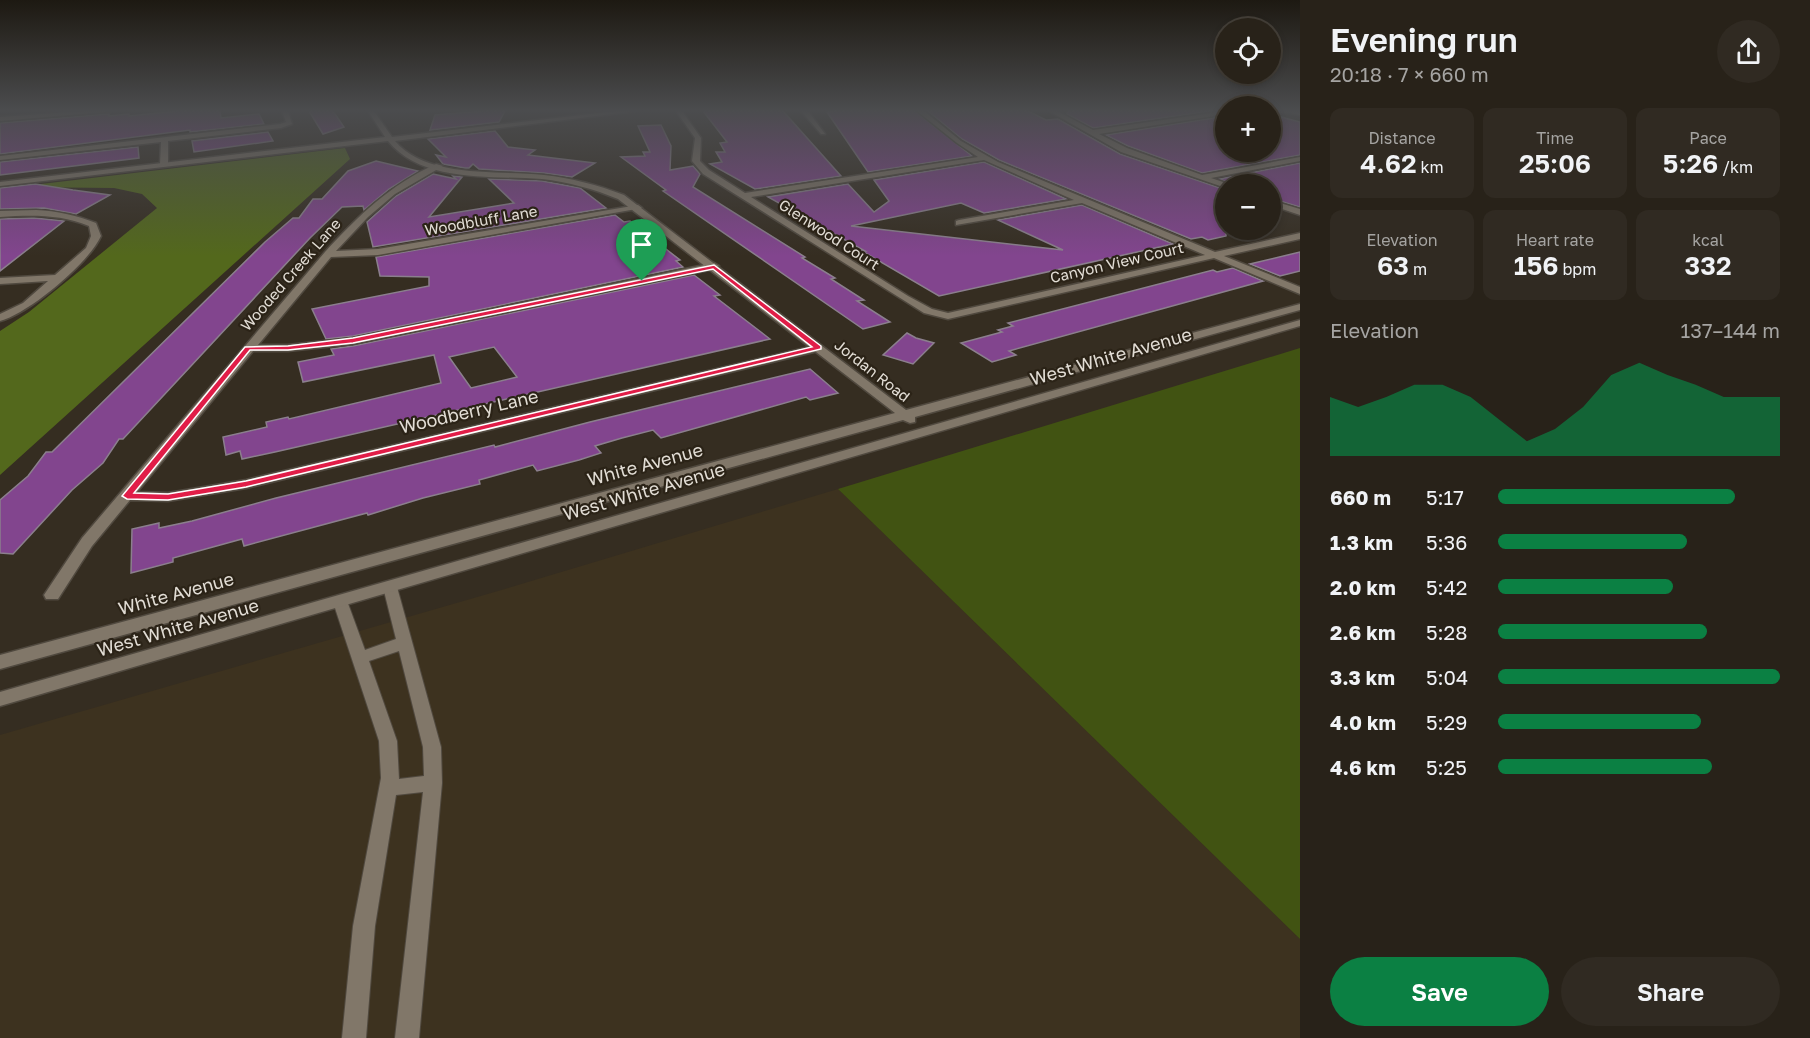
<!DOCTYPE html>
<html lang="en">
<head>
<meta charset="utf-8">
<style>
	:root { --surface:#282219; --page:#302a22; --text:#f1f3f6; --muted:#a5a4a2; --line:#443f38; --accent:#0b8043 }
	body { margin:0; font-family:"Golos Text",sans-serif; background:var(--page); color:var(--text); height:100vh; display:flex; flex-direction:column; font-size:22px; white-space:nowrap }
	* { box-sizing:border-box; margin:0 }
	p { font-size:20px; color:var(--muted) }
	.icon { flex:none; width:33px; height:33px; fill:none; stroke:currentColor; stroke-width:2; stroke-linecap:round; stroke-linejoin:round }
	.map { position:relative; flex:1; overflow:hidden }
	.details { display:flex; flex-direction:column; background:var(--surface); width:510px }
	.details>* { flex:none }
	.fabs { position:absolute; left:1215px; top:18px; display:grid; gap:12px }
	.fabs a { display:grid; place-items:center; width:66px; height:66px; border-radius:50%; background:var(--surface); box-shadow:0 3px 9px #0003,0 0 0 2px var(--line); font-size:30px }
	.pin { position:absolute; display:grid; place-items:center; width:51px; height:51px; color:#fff; margin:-62px -26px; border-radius:50% 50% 50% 0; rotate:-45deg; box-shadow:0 0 6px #0007 }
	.pin .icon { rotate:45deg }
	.round { display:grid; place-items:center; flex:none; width:63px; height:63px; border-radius:32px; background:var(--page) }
	.head { display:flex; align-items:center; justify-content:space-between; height:102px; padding:0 30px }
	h1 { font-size:33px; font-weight:600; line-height:45px }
	.figures { display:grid; grid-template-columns:repeat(3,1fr); gap:9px; height:102px; padding:6px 30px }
	.figures div { display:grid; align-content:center; border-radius:12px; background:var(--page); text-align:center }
	.figures b { font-size:26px; font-weight:600 }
	.figures small { font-size:16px; font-weight:400 }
	.figures p { font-size:16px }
	.chart { height:168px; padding:12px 30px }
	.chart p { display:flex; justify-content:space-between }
	.chart svg { width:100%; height:108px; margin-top:6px; fill:var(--accent); opacity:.7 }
	.button { display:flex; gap:12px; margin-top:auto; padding:12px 30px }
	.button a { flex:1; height:69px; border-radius:36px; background:var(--accent); color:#fff; font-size:24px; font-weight:600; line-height:69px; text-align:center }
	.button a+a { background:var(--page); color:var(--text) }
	ul { padding:0 30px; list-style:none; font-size:20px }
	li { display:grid; grid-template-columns:96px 72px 1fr; align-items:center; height:45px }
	li i { height:15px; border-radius:8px; background:var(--accent) }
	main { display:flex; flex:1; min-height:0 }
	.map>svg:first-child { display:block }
</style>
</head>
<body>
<main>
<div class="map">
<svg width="1300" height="1038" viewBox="0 0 1300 1038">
	<rect width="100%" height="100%" fill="#352d21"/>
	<polygon fill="#3d321f" points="838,489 1300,939 1300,1038 0,1038 0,735 498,591"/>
	<polygon fill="#415312" points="1300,348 1300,939 838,489"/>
	<polygon fill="#53681c" points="345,148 350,159 0,475 0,331 29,312 157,208 142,194 114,188 16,187"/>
	<g fill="#82458e" stroke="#8b7f8d" stroke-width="1.5" fill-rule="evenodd">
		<polygon points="178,111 220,111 221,118 259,114 264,124 190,132 190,130 0,154 0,123 109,114 109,116 129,114 129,116"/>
		<polygon points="309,111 333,111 344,127 323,134"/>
		<polygon points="484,111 505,111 499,122 430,130 435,115"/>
		<polygon points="703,111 783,111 841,176 755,189 710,164 722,162 716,152 725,152 720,143 727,142"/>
		<polygon points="835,111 915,111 972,156 868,172 827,112"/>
		<polygon points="928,111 1028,111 1046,120 1058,119 1120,154 1226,190 1226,236 1208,240 1202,237 1191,239 999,160 962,139"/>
		<polygon points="1068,111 1210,111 1093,128 1067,114"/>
		<polygon points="1270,114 1300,122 1300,155 1202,173 1128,146 1106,135 1226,116 1226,152 1270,152"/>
		<polygon points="661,125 671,146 670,170 693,166 700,174 693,187 805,257 802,258 835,278 831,279 864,300 857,301 890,322 863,329 663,191 666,190 621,157 645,156 643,152 650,152 638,126"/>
		<polygon points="495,131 508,147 535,150 528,155 595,163 572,177 544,173 479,169 473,164 469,168 465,168 443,164 436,155 446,157 428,139"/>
		<polygon points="268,132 273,141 194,152 192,141"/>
		<polygon points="138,147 139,158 0,175 0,162"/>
		<polygon points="376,161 418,171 389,189 364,210 363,206 342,207 310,238 123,439 119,439 103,463 72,490 13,554 0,553 0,500 28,476 46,452 52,452 265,242 293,218 299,218 313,199 322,199 348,171"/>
		<polygon points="984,162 1066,199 984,213 961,203 851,226 1063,250 998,220 1082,205 1173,244 939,296 862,251 865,251 768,197 848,184 874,212 889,201 874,180"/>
		<polygon points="1300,163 1300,207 1270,198 1270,184 1231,184 1220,179"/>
		<polygon points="433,174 456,179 453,176 462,177 429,217 514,203 489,179 542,181 580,188 606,208 373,247 367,222 396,196"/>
		<polygon points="35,184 73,190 110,195 76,214 44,208 0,209 0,188"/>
		<polygon points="615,215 624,222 630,221 680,260 676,261 683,267 353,336 326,339 312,309 429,286 429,277 380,276 376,257"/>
		<polygon points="34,218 64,221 0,271 0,219"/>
		<polygon points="1300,252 1300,271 1280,276 1250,264"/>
		<polygon points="1233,268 1263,281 1009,351 1016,355 992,362 961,343 1002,332 998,330 1013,326 1008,323 1213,270 1217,272"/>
		<path d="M694,275L720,295L714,296L770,339L275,452L242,459L240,451L226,455L223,437L267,427L266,422L288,417L289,419L441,383L434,355L303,382L298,362L334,355L331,349L353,346ZM494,347L517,377L471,388L449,357Z"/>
		<polygon points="907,333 916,338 934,343 913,364 883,355"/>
		<polygon points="810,369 838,393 810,400 806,397 661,438 653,430 622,438 595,446 601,453 579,460 537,471 533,465 479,480 480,484 423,498 368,515 367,513 244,546 242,539 173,558 173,562 131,573 132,529 159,523 159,528 192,521 276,498 494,445 495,447 590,422"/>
	</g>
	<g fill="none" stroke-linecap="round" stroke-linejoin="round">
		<g stroke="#50493f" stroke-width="2">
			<path id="lane" d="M390,582L395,583L397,587L441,747L442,783L419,1038H395L423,792L396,795L375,926L366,1038H342L353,926L381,778L379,741L333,602L336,598H346L365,650L396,639L383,587L385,583ZM399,651L423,747L424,776L399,779L397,741L369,661Z"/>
		</g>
		<g stroke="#50493f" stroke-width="3">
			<g id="street">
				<polygon points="84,111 115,111 0,121 0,117"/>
				<polygon points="282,111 288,111 292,124 281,128 168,141 168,164 164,166 160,164 161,142 0,160 0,156 280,124 286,122"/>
				<path d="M676,111H682L701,138L700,161L709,170L745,193L978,157L957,143L917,111H924L961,141L998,162L1215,252L1300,233V239L1224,256L1300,287V294L1214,258L948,319L924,313L703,174L692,161L695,138ZM984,160L1074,200L959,220L956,221V225L1082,203L1205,255L948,313L932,309L908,296L751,197Z"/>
				<polygon points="801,111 808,111 825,134 821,134"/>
				<polygon points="1049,111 1057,111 1093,130 1226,111 1226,114 1099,134 1127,148 1202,175 1300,157 1300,161 1211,178 1229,184 1226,184 1226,188 1121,152"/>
				<polygon points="1279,111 1300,111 1300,115"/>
				<path d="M436,164L443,166L395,194L368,217L336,251L378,249L638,205L642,208L378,255L331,257L258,345H288L353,338L714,263L719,266L714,269L353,344L288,351H253L137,492L168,493L246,480L818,345L824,348L818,351L246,488L168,501L130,500L92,546L58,599H46L44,595L82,538L325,252C358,216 391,184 436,164Z"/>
				<polygon points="1270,200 1300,209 1300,215 1270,205"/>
				<path d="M36,210C57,211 76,215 96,223L101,236C88,264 29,313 0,321V314L23,303L48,281L0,284V278L55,275L86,248L91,236L89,226C60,214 31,215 0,217V211Z"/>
			</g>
		</g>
		<g stroke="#50493f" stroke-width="3">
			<g id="secondary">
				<path d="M368,111H374L392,137L616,111H636L395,141C427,179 499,170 544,175C571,178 598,185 624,195L906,410L1300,304V310L915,417V422L910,423L903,420L0,669V655L895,413L618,199C594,189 568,182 542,179C493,175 423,184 388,141L0,186V182L385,137Z"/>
				<polygon points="1300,320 1300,326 0,706 0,692"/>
			</g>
		</g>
		<use href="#lane" fill="#817769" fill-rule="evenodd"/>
		<use href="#street" fill="#817769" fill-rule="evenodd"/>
		<use href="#secondary" fill="#817769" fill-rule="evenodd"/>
	</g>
	<linearGradient id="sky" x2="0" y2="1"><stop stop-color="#1d1912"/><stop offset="0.43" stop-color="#4b4c4e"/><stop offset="1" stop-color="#4b4c4e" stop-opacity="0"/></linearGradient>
	<rect width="1300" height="256" fill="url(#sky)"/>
	<path fill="#e11d48" stroke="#fff" stroke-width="1.5" fill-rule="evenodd" d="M714,265L821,346V349L246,487L168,500L127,499L122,496L245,347L288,346L353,338ZM713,269L812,347L246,481L168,494L134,493L250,350H288L353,343Z"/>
	<g text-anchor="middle" stroke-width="4.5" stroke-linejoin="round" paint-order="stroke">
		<g font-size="15" fill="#e2ddd5" stroke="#2b2317">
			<text transform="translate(481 221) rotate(-10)" y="5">Woodbluff Lane</text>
			<text transform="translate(829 235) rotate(33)" y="5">Glenwood Court</text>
			<text transform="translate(1117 263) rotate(-13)" y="5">Canyon View Court</text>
			<text transform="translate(291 275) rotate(-49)" y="5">Wooded Creek Lane</text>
			<text transform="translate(872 371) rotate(38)" y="5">Jordan Road</text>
		</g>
		<g font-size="18" fill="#e2ddd5" stroke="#2b2317">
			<text transform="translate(1111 357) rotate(-16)" y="6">West White Avenue</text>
			<text transform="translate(469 412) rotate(-13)" y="6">Woodberry Lane</text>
			<text transform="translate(645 465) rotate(-15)" y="6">White Avenue</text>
			<text transform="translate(644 492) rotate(-16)" y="6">West White Avenue</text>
			<text transform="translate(176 594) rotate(-15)" y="6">White Avenue</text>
			<text transform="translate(178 628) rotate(-16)" y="6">West White Avenue</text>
		</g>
	</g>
</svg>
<div class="fabs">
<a><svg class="icon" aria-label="locate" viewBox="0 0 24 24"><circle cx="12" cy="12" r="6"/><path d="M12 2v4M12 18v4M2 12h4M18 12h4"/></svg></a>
<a>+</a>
<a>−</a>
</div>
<div class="pin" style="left:642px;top:281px;background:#1e9e55"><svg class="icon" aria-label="arrive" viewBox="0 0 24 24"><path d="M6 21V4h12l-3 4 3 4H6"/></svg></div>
</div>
<section class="details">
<div class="head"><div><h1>Evening run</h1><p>20:18 · 7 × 660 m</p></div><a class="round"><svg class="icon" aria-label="share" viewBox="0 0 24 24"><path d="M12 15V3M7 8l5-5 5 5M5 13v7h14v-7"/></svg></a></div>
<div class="figures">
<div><p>Distance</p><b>4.62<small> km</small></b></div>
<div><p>Time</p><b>25:06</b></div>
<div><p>Pace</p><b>5:26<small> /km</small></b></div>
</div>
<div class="figures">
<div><p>Elevation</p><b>63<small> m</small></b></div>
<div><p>Heart rate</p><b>156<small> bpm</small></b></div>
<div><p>kcal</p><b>332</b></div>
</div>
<div class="chart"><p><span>Elevation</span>137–144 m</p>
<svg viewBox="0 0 160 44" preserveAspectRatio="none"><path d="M0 44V20L10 24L20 20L30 15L40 15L50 20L60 29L70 38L80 33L90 24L100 11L110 6L120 11L130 15L140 20L150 20L160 20V44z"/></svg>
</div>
<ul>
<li><b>660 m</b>5:17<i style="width:84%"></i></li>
<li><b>1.3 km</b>5:36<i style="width:67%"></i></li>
<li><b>2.0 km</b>5:42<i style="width:62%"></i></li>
<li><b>2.6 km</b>5:28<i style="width:74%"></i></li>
<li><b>3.3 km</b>5:04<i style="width:100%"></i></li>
<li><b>4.0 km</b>5:29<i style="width:72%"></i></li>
<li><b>4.6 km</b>5:25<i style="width:76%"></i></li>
</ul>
<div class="button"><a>Save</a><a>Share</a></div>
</section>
</main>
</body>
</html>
